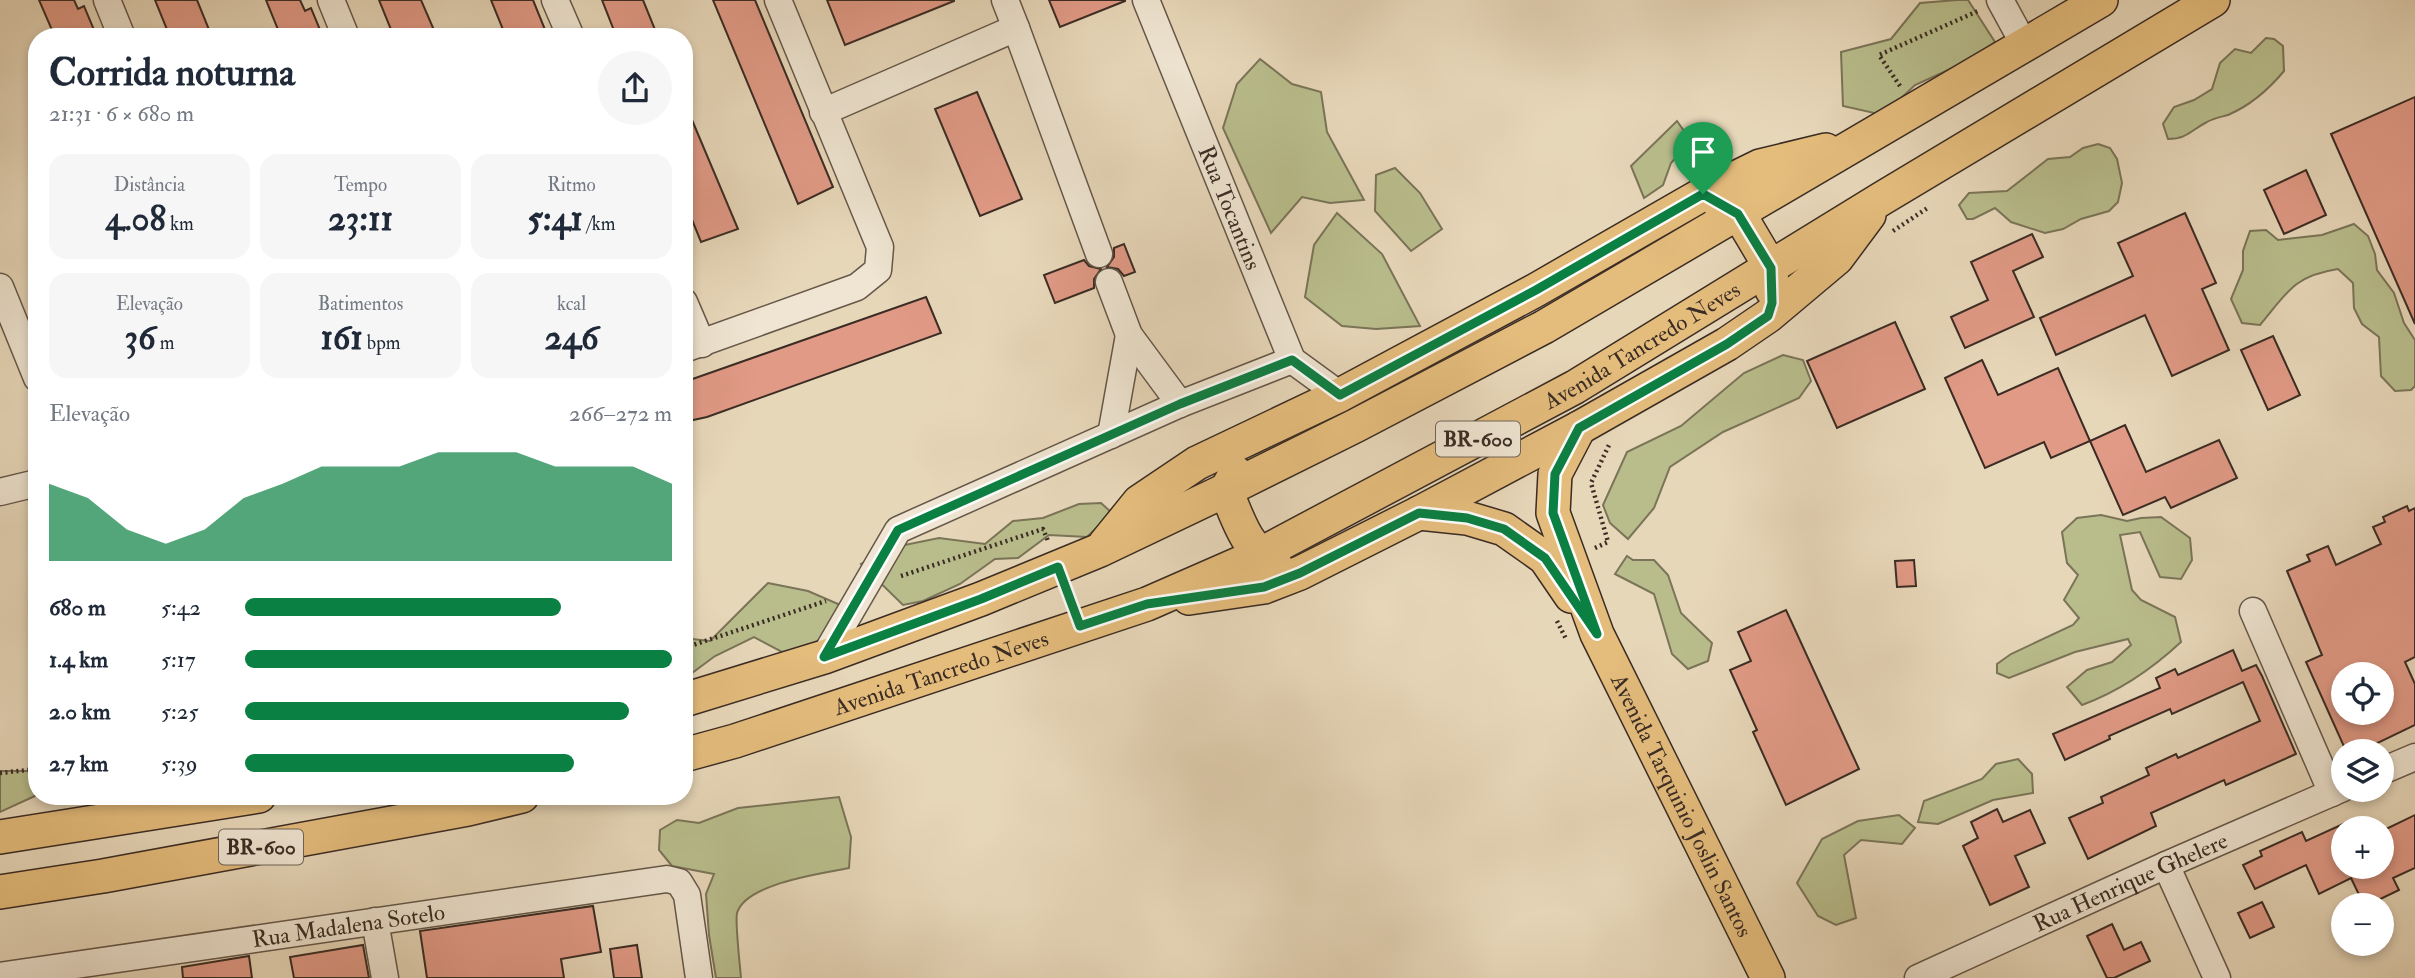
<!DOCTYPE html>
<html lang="pt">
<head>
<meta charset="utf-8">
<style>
	:root { --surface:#fff; --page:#f6f6f7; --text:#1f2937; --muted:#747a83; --accent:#0b8043 }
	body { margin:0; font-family:"IM FELL Double Pica",serif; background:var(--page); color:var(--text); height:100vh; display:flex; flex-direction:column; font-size:26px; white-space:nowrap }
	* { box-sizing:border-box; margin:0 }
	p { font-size:23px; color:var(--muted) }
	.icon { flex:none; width:38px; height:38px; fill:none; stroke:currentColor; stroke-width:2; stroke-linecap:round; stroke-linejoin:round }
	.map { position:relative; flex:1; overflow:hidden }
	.side { position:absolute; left:28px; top:28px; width:665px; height:777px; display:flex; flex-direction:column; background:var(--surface); border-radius:28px; box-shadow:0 4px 10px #0003 }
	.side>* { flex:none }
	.fabs { position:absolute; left:2331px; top:662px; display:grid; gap:14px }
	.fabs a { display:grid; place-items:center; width:63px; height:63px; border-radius:50%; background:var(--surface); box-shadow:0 4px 10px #0003; font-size:35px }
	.pin { position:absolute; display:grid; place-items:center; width:60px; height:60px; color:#fff; margin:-72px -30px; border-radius:50% 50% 50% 0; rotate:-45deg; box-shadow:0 0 7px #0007 }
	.pin .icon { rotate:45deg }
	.round { display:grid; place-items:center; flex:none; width:74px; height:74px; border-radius:37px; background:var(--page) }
	.summary { display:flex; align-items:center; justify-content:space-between; height:119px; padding:0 21px }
	h1 { font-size:38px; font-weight:700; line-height:52px }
	.stats { display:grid; grid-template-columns:repeat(3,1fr); gap:10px; height:119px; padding:7px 21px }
	.stats div { display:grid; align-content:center; border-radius:18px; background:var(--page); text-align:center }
	.stats b { font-size:35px; font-weight:700 }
	.stats small { font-size:19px; font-weight:400 }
	.stats p { font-size:19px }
	.chart { height:196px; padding:14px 21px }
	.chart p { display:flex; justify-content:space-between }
	.chart svg { width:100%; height:126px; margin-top:7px; fill:var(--accent); opacity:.7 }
	ul { padding:0 21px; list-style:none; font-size:23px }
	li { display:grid; grid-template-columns:112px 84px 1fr; align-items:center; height:52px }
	li i { height:18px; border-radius:9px; background:var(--accent) }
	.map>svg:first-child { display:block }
</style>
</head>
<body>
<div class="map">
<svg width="2415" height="978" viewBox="0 0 2415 978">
	<rect width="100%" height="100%" fill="#e7d7b9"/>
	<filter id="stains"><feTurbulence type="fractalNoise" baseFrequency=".00286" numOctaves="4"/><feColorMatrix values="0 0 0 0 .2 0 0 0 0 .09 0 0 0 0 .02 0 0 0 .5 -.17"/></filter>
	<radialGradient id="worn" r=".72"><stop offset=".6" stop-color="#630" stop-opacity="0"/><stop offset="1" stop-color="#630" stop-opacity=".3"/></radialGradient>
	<g fill="#b9bd8c" stroke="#7a7458" stroke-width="2">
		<polygon points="1957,0 1968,0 1995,42 1970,60 1915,85 1883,115 1843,106 1841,52 1891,39 1920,3"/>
		<path d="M2266,38L2274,39L2283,46L2284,71C2269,89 2249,106 2228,115C2221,117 2214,118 2207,122C2191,130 2187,139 2168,139L2163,124L2174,107L2194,100L2212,89L2220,63L2235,49L2251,53Z"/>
		<polygon points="1260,59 1292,84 1321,92 1327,132 1364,200 1330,203 1302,197 1271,233 1223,128 1237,84"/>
		<polygon points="1677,121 1691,141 1671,163 1663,185 1644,198 1631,166"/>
		<polygon points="2098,144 2110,148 2117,159 2122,183 2118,202 2109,211 2081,219 2063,229 2045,233 2011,222 1995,208 1973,219 1967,219 1959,205 1969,193 2007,191 2048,159 2070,157 2083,148"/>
		<polygon points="1395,168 1420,193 1442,229 1411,251 1375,211 1376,175"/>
		<polygon points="1337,213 1382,254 1420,326 1376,329 1342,326 1305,297 1314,245"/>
		<path d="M2354,224L2368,236L2375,254L2377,270L2394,293L2404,323L2415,340V386L2411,390L2395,391L2381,376L2379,337L2362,324L2354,308L2353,283L2338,269C2293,276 2287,293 2260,325L2242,323L2231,299L2243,270V251L2250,231L2266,230L2278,240L2322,235Z"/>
		<polygon points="1783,355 1803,360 1811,381 1799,398 1723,432 1670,467 1654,508 1628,539 1610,523 1603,505 1627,452 1681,426 1744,373"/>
		<polygon points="1101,503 1112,513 1087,537 1049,535 1018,558 995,559 960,584 923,601 903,605 861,564 890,548 939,538 985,544 1013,521 1043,518 1079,504"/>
		<path d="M2101,515L2127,521L2141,518L2161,517L2190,538L2192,560L2181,579L2160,577L2140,532L2120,535L2132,590L2141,600L2175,617L2181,642C2152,669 2120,691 2082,705L2067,687L2087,670L2112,662L2131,645L2128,639L2075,652L2009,678L1997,673V664L2011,654L2073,625L2079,618L2064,600L2078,575L2067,563L2062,532L2077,518Z"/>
		<polygon points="1627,556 1633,560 1654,560 1668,575 1681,613 1712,643 1708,661 1688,669 1672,654 1654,594 1615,574"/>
		<polygon points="768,583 808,591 845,607 821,647 782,652 754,637 715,656 684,679 684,638 710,641"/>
		<polygon points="2018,759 2032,774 2033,793 1993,800 1938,824 1918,822 1924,801 1982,779 1996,764"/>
		<polygon points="0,771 37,771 37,795 0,812"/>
		<path d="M839,797L851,837L849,868C822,874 746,883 737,913C735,922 740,966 741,978H716L709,935L706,894L714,874L672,866L659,850L660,830L677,820L699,823L738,808Z"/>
		<polygon points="1899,815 1915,828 1902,844 1861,840 1844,855 1856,918 1836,925 1818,916 1797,883 1822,839 1858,821"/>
	</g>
	<g fill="#e19a86" stroke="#3a2c24" stroke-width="2" fill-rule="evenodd">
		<polygon points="39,0 74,0 78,9 84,6 97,37 55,37"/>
		<polygon points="155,0 197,0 212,37 170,37"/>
		<polygon points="266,0 300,0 305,11 311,8 323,37 281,37"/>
		<polygon points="379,0 421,0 437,37 394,37"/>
		<polygon points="491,0 533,0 548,37 506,37"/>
		<polygon points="602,0 643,0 658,37 625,37 622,30 615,33"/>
		<polygon points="713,0 755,0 833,187 798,204"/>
		<polygon points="827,0 954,0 954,1 845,45"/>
		<polygon points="1049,0 1125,0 1125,1 1060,27"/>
		<polygon points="977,92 1022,199 980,216 935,109"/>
		<polygon points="2415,97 2415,324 2331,134"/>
		<polygon points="684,101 738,229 701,242 684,200"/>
		<polygon points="2306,170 2326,215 2284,234 2264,190"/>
		<polygon points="2185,213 2216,283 2202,289 2229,350 2172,376 2145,315 2056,355 2040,318 2133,276 2118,243"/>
		<polygon points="2032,234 2043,257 2013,271 2034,317 1965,348 1951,317 1988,300 1971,262"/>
		<polygon points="1124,244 1135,272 1124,276 1118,269 1107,267 1114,257 1114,248"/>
		<polygon points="1084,260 1089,266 1101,269 1094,279 1094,288 1055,303 1044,275"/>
		<polygon points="926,297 941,333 707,417 684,422 684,382"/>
		<polygon points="1895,322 1925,389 1837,428 1807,361"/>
		<polygon points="2273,336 2300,395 2268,410 2241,350"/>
		<polygon points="1982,360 1998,395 2058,368 2090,441 2051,458 2044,442 1985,468 1945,378"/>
		<polygon points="2125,425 2146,472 2219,440 2237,478 2171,508 2165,497 2123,515 2090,441"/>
		<path d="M2407,506L2409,511L2415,508V657L2405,662L2415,684V725L2361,751H2346L2306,662L2322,655L2287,571L2310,561L2307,555L2328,546L2336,565L2381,544L2373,527L2385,522L2383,517ZM2343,674H2382V712H2343Z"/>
		<polygon points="1914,560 1916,586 1897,587 1895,561"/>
		<polygon points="1786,610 1859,769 1786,805 1753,732 1757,730 1730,670 1751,661 1738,632"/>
		<polygon points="2233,650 2242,671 2256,665 2262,676 2296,754 2226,785 2224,780 2151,813 2156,826 2088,859 2069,818 2103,803 2101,797 2149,775 2146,768 2176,754 2178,758 2260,721 2243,682 2172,714 2170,709 2109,736 2110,739 2065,760 2053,734 2160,688 2156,678 2175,669 2178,675"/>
		<polygon points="1997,809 2003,822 2030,810 2045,843 2015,856 2029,887 1990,905 1963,846 1978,838 1971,822"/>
		<polygon points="2415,815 2415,868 2393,878 2399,890 2368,905 2364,905 2351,878 2319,894 2306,865 2255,889 2243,865 2262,856 2260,851 2302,832 2306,841 2343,824 2343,866 2382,866 2382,831"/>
		<polygon points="2262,902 2274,927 2250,938 2238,913"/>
		<polygon points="593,906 601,952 561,959 564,978 427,978 420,931"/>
		<polygon points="2112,924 2124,950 2141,942 2150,961 2114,978 2107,978 2087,936"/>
		<polygon points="363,945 369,978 294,978 290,957"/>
		<polygon points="637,945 642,978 614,978 610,949"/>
		<polygon points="249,956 252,978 183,978 182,967"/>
	</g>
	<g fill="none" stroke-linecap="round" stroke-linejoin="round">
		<g stroke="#655749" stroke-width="29">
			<g id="minor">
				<polyline points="107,0 122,37"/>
				<polyline points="331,0 346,37"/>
				<polyline points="555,0 571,37"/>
				<path id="s1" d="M1146,0L1292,360L1340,395"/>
				<polyline points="2000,0 2025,46"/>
				<polyline points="1016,28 1099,254"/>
				<polyline points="823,112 1016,28 1005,0"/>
				<polyline points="1109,282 1129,335 1180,404"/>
				<polyline points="0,287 37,378"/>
				<polyline points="684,302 702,344"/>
				<polyline points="684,349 857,287 878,270 880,247 778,0"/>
				<polyline points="1111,435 1129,335"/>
				<polyline points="0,492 37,483"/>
				<polyline points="2253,611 2332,793"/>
				<polyline points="824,657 898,530 1180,404 1292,360"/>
				<polyline points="2382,771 2415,757"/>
				<polyline points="2166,865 2217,978"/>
				<polyline points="375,921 385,978"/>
				<path id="s2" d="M0,976L667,879L679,882L687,895L699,978"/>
				<path id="s3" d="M1918,978L2166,865L2343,788"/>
			</g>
		</g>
		<g stroke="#3a2c24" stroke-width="36">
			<g id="major">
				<polyline points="1719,203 1739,214 1771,268 1772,290"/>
				<path id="s4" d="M1579,428L1555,474L1553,513L1597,634L1768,978"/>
				<path d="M1236,473L1226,490C1238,520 1247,550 1276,566"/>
				<polyline points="1419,513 1467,518 1504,529 1545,558 1571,596"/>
				<polyline points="1105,544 1139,502 1197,463 1340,395 1536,290 1703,194 1760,166 1826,150"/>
				<polyline points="1189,598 1264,587 1300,573 1419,513 1579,428 1727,344 1768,316 1837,258 1869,215"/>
				<polyline points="684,700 824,657 981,599 1100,550 1226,490 1355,426 1544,327 2101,0"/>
				<path id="s5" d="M684,755L735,741L1147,604L1259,555L1575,387L1881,199L2213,0"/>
				<polyline points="0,837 259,796"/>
				<polyline points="0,892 103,876 468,809 522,796"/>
			</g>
		</g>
		<g stroke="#3a2c24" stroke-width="4.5" stroke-dasharray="2 3.5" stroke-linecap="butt">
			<polyline points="1900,86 1879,55 1978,11"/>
			<polyline points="1893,231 1929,207"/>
			<polyline points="1595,548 1608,542 1591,483 1609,445"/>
			<polyline points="901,576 1043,529 1048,541"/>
			<polyline points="1557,621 1566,639"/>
			<polyline points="684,648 826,601"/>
			<polyline points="0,773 37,769"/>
		</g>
		<use href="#minor" stroke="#efe5d2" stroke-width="26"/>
		<use href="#major" stroke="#e4bc7c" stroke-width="33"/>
	</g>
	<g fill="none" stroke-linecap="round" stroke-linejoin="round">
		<g stroke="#fff" stroke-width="14">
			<polygon id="route" points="1703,194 1738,214 1771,268 1772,303 1768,316 1727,344 1579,428 1555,474 1553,513 1597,634 1545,558 1504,529 1467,518 1419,513 1300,573 1264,587 1147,604 1080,626 1058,567 981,599 824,657 898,530 1180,404 1292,360 1340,395 1536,290"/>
		</g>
		<use href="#route" stroke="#0b8043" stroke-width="9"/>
	</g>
	<g text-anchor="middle" stroke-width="5" stroke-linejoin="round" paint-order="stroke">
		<g fill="#efe5d2" stroke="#706458" stroke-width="2">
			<rect x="1436" y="421.5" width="84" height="35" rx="5"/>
			<rect x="219" y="829.5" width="84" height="35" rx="5"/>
		</g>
		<g font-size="21" font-weight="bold" fill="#3a2c24">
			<text x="1478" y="446">BR-600</text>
			<text x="261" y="854">BR-600</text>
		</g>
		<g font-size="23" fill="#3a2c24" stroke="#efe5d2">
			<text dy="8" stroke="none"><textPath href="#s1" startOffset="224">Rua Tocantins</textPath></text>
			<text dy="8" stroke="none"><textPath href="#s5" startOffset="1046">Avenida Tancredo Neves</textPath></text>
			<text dy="8" stroke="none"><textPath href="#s5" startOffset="270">Avenida Tancredo Neves</textPath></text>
			<text dy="8" stroke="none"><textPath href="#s4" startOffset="411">Avenida Tarquinio Joslin Santos</textPath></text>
			<text dy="8" stroke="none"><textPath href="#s3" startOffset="233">Rua Henrique Ghelere</textPath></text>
			<text dy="8" stroke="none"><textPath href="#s2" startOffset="352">Rua Madalena Sotelo</textPath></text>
		</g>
	</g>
	<rect width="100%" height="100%" filter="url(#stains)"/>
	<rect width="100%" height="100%" fill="url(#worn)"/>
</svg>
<div class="fabs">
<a><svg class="icon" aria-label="locate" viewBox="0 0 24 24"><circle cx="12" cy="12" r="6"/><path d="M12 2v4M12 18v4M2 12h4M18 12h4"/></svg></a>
<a><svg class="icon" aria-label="layers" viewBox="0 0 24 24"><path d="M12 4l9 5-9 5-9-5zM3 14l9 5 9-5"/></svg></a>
<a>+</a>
<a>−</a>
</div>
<div class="pin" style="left:1703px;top:194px;background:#1e9e55"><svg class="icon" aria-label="arrive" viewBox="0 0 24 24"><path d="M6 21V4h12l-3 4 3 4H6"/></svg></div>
<section class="side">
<div class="summary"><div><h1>Corrida noturna</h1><p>21:31 · 6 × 680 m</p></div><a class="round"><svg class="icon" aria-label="share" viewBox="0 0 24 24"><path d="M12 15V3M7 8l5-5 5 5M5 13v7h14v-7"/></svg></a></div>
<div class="stats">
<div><p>Distância</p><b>4.08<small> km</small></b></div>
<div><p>Tempo</p><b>23:11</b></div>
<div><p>Ritmo</p><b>5:41<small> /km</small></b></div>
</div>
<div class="stats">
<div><p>Elevação</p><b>36<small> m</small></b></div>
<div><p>Batimentos</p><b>161<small> bpm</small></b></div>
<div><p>kcal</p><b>246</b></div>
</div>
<div class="chart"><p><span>Elevação</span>266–272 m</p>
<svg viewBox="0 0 160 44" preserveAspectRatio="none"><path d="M0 44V17L10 22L20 33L30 38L40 33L50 22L60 17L70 11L80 11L90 11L100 6L110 6L120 6L130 11L140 11L150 11L160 17V44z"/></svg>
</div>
<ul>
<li><b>680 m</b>5:42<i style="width:74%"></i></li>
<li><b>1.4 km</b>5:17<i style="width:100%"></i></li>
<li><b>2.0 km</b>5:25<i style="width:90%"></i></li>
<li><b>2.7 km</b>5:39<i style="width:77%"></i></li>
</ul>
</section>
</div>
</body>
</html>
